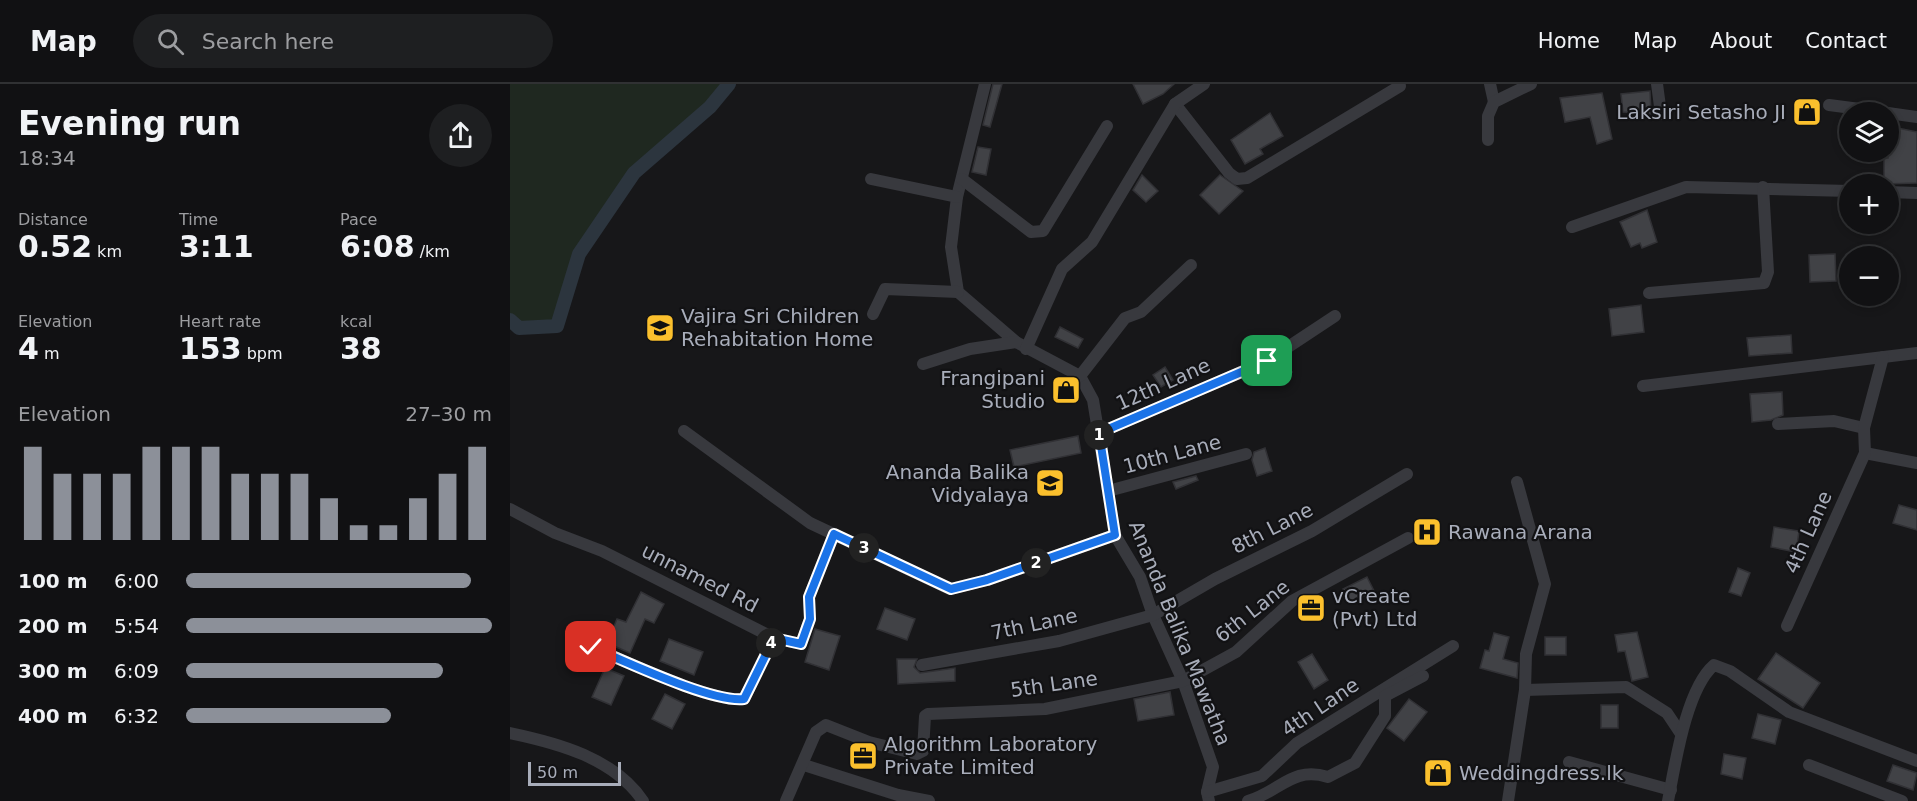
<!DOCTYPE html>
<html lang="en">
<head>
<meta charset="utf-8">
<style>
	:root { --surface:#111113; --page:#1e1f21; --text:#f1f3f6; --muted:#9c9da0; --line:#303133; --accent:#8c9099 }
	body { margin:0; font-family:"DejaVu Sans",sans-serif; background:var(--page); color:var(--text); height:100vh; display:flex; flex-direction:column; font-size:22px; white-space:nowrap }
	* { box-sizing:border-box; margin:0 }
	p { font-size:20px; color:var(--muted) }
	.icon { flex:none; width:33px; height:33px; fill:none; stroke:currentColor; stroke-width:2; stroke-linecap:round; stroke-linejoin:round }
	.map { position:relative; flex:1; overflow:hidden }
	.panel { display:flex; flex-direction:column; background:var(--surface); width:510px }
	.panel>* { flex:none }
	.controls { position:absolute; left:1329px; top:18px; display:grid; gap:12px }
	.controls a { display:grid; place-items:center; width:60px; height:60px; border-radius:50%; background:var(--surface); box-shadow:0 3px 9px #0003,0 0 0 2px var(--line); font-size:30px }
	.scale { position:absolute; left:18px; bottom:15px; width:93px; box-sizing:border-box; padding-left:6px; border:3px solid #a8adba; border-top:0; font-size:16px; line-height:21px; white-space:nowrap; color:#a8adba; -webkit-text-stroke:4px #121214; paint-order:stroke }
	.pin { position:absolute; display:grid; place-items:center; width:51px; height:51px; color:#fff; margin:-26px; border-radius:12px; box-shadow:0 3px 9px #0006 }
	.km { position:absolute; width:30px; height:30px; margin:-15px; border-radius:50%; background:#222; color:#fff; font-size:16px; line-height:30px; text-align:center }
	.round { display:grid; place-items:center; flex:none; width:63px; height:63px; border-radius:32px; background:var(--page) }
	.head { display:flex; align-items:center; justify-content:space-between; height:102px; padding:0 18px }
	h1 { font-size:33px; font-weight:700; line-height:45px }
	.metrics { display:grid; grid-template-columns:repeat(3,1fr); gap:9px; height:102px; padding:6px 18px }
	.metrics div { display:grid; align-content:center }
	.metrics b { font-size:30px; font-weight:700 }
	.metrics small { font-size:16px; font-weight:400 }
	.metrics p { font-size:16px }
	.chart { height:168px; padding:12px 18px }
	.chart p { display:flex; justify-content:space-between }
	.chart svg { width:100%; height:108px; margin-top:6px; stroke:var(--accent); stroke-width:6 }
	ul { padding:0 18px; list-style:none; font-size:20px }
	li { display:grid; grid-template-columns:96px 72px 1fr; align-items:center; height:45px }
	li i { height:15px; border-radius:8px; background:var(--accent) }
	header { display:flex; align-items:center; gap:36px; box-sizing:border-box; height:84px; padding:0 30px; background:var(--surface); border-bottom:2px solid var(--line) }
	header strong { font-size:28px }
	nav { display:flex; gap:33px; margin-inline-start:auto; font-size:21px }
	.search { width:420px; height:54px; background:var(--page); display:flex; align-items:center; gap:15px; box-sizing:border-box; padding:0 21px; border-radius:33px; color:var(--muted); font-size:22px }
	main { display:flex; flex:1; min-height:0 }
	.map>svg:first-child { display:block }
</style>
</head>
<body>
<header>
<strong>Map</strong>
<div class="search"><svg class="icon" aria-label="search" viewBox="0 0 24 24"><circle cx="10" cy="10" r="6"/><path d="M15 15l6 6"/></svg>Search here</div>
<nav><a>Home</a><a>Map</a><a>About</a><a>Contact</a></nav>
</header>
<main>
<section class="panel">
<div class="head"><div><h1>Evening run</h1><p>18:34</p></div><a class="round"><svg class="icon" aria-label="share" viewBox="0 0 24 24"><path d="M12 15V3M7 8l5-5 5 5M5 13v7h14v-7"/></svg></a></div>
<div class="metrics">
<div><p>Distance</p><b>0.52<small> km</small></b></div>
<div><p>Time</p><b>3:11</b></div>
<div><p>Pace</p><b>6:08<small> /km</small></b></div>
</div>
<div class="metrics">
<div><p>Elevation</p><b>4<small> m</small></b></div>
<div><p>Heart rate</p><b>153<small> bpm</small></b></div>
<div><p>kcal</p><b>38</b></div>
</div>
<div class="chart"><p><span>Elevation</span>27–30 m</p>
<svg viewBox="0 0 160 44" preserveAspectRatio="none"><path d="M5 44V6M15 44V17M25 44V17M35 44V17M45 44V6M55 44V6M65 44V6M75 44V17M85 44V17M95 44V17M105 44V27M115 44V38M125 44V38M135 44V27M145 44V17M155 44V6"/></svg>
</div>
<ul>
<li><b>100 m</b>6:00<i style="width:93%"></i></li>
<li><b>200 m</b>5:54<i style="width:100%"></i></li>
<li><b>300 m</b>6:09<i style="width:84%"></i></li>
<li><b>400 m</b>6:32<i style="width:67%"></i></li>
</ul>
</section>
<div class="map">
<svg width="1407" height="717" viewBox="0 0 1407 717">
	<rect width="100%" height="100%" fill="#171719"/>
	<polygon fill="#1f2820" points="0,0 219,0 200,23 124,89 69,170 47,242 9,244 0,236"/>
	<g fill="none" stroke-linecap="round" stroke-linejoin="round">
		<polyline stroke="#2c353e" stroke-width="14" points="0,236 9,244 47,242 69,170 124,89 200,23 219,0"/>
	</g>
	<g fill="#414246" stroke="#313135" stroke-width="1.5">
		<polygon points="483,0 492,0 480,43 473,41"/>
		<polygon points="623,0 664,0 653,10 633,20"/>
		<polygon points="1140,7 1141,30 1113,28 1111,10"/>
		<polygon points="1092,9 1102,55 1087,60 1080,33 1055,38 1050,14"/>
		<polygon points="760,29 773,52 750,65 753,70 735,80 721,56"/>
		<polygon points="1378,42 1407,48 1407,99 1374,100 1374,74 1378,74"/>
		<polygon points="468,63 481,65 476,91 462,88"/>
		<polygon points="632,91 648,107 636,118 623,106"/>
		<polygon points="710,91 733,107 709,130 690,111"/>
		<polygon points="1137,126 1147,158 1132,164 1130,159 1121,163 1110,138"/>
		<polygon points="1325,170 1326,197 1300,198 1299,171"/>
		<polygon points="1131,221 1134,248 1102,252 1099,225"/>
		<polygon points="550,243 573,255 568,264 545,253"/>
		<polygon points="1281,251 1282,269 1239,272 1237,254"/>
		<polygon points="774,276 782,288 763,300 755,287"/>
		<polygon points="655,283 663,296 651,303 643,291"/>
		<polygon points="1272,308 1273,331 1261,336 1242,338 1240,310"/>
		<polygon points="568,352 571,369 504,383 500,366"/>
		<polygon points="755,364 762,387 747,392 742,376 744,368"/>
		<polygon points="686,392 688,396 666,405 663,398"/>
		<polygon points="1389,421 1407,426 1407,446 1383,439"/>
		<polygon points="1264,443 1289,447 1286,468 1261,463"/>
		<polygon points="1228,484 1240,489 1231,512 1219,508"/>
		<polygon points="857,493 864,507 840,519 833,505"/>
		<polygon points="131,508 154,520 144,539 135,535 120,569 97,559 107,535 116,538"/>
		<polygon points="375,524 405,535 397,556 367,545"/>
		<polygon points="305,545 330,552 319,586 295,578"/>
		<polygon points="1127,548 1138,593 1122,597 1115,567 1108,568 1105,551"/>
		<polygon points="984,549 999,553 993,575 1008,579 1007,594 970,584 975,566 979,567"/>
		<rect x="1035" y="553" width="21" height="18"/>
		<polygon points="159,555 193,568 184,591 150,577"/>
		<polygon points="1266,569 1310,599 1293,624 1248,595"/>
		<polygon points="802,570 818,596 804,605 788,578"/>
		<polygon points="387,575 407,575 404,583 410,589 445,584 445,597 388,600"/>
		<polygon points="95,584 114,592 101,621 82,613"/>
		<polygon points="660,608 664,631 628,637 624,615"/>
		<polygon points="155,610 175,620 162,645 142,635"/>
		<polygon points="899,615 917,628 894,657 877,644"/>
		<rect x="1091" y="621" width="17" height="23"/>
		<polygon points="1248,630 1271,636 1265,660 1242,654"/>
		<polygon points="1214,670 1236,674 1232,695 1211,690"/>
		<polygon points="1383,681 1407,689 1403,706 1377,697"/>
	</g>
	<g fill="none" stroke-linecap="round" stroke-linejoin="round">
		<g stroke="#38393e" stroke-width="12">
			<polyline points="475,0 447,113 441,163 448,208 506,258 570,292 583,316 605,451 630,493 643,531 673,597 703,683 697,708 699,717"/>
			<polyline points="980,0 984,18"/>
			<polyline points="1147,0 1151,30"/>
			<polyline points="665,20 719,89 727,95 737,94 890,2 889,0"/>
			<polyline points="1319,21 1373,28"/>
			<polyline points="1378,29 1407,33"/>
			<polyline points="978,56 978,32 984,18 1021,0"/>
			<polyline points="361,95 447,113"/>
			<polyline points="452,95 521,148 533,147 597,42"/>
			<polyline points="1378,108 1407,109"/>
			<polyline points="1062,143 1176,103 1340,107"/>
			<polyline points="1139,209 1254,199 1258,188 1253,103"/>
			<polyline points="363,230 375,205 448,208"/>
			<polyline points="516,265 552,185 582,158 665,20 694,0"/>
			<polyline points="413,280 460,265 506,258"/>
			<polyline points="570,292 615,234 631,228 681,181"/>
			<polyline points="1133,302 1407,269"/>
			<polyline points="1268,340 1324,337 1354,344"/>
			<polyline points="174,347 300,439 440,505 477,496 605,451"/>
			<polyline points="589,349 757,277 825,232"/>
			<polyline points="1355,369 1407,379"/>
			<polyline points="598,407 736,370"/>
			<polyline points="0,425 45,449 92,467 264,554 291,560 300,535 299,513 324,450"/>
			<polyline points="1277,542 1355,369 1354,344 1373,273"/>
			<path d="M81,563C115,577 202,619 234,615L264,554"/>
			<polyline points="412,581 549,557 643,531 705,495 802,447 897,390"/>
			<polyline points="1015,606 1116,603 1157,629 1171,650"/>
			<path d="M0,649C48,659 104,674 133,717"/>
			<polyline points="1059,678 1161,706"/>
			<polyline points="294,681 388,711 419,717"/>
			<polyline points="1299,681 1392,717"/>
			<polyline points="697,708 752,692 787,659 943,562"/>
			<polyline points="276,717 306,648 316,641 359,658 407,670 413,667 415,632 418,630 535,625 673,597 726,568 782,517 898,454"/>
			<path d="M738,717C771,707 782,682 818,693L845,679L875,632V612L913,592"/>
			<polyline points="998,717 1015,606 1016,570 1035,500 1007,398"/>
			<path d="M1158,717C1165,681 1176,605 1204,581L1220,587L1279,628L1407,677"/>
		</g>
	</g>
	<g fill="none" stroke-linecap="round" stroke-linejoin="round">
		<g stroke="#fff" stroke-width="12">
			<path id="route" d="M81,563C115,577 202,619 234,615L264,554L291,560L300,535L299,513L324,450L441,505L477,496L605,451L589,349L757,277"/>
		</g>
		<use href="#route" stroke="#1a73e8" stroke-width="8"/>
	</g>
	<defs>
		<g id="shop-square" transform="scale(1.5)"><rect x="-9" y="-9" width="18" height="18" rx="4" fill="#fbc02d" stroke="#121214"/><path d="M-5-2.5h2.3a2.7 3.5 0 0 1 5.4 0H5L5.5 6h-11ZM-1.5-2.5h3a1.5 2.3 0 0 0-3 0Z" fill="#111"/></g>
		<g id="school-square" transform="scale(1.5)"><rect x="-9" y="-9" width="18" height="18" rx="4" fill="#fbc02d" stroke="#121214"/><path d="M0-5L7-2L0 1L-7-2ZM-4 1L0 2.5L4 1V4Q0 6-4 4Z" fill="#111"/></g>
		<g id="hospital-square" transform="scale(1.5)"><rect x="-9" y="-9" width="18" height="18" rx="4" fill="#fbc02d" stroke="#121214"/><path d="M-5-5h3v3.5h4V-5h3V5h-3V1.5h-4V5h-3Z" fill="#111"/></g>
		<g id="office-square" transform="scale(1.5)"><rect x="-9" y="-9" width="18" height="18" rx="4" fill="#fbc02d" stroke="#121214"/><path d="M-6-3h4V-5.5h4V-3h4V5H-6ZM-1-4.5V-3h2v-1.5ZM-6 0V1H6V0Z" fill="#111"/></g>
	</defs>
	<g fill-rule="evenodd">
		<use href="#shop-square" x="1297" y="28"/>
		<use href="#school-square" x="150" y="244"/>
		<use href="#shop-square" x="556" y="306"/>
		<use href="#school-square" x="540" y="399"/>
		<use href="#hospital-square" x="917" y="448"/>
		<use href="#office-square" x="801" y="524"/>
		<use href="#office-square" x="353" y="672"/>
		<use href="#shop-square" x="928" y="689"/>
	</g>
	<g text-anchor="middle" stroke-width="4.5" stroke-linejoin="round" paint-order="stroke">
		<g font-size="20" fill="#a8adba" stroke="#121214" text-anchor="start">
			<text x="1276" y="35" text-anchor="end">Laksiri Setasho JI</text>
			<text x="171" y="239">Vajira Sri Children<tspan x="171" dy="23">Rehabitation Home</tspan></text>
			<text x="535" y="301" text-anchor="end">Frangipani<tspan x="535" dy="23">Studio</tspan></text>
			<text x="519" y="395" text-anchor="end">Ananda Balika<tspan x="519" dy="23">Vidyalaya</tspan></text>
			<text x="938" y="455">Rawana Arana</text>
			<text x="822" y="519">vCreate<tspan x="822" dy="23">(Pvt) Ltd</tspan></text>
			<text x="374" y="667">Algorithm Laboratory<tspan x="374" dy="23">Private Limited</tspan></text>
			<text x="949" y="696">Weddingdress.lk</text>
		</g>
		<g font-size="20" fill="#a8adba" stroke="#121214">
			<text transform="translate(653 300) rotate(-24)" y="7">12th Lane</text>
			<text transform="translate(662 370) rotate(-15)" y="7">10th Lane</text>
			<text transform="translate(762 444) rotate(-27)" y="7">8th Lane</text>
			<text transform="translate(1298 448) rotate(-66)" y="7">4th Lane</text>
			<text transform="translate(190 494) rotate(27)" y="7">unnamed Rd</text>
			<text transform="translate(742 527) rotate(-38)" y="7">6th Lane</text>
			<text transform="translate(524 540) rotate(-12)" y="7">7th Lane</text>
			<text transform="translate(670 549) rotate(68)" y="7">Ananda Balika Mawatha</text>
			<text transform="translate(544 600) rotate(-8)" y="7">5th Lane</text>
			<text transform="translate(810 623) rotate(-34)" y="7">4th Lane</text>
		</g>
	</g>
</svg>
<div class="controls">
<a><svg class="icon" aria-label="layers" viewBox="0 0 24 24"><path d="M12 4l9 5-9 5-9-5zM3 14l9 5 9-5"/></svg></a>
<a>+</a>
<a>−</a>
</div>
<div class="scale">50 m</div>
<div class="pin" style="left:757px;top:277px;background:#1e9e55"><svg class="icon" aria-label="arrive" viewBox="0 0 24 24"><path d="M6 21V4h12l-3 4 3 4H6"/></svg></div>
<div class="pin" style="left:81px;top:563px;background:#d93025"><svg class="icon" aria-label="check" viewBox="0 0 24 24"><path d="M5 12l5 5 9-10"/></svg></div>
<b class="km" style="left:589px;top:351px">1</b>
<b class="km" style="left:526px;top:479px">2</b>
<b class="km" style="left:354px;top:464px">3</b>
<b class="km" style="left:261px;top:559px">4</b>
</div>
</main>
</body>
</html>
